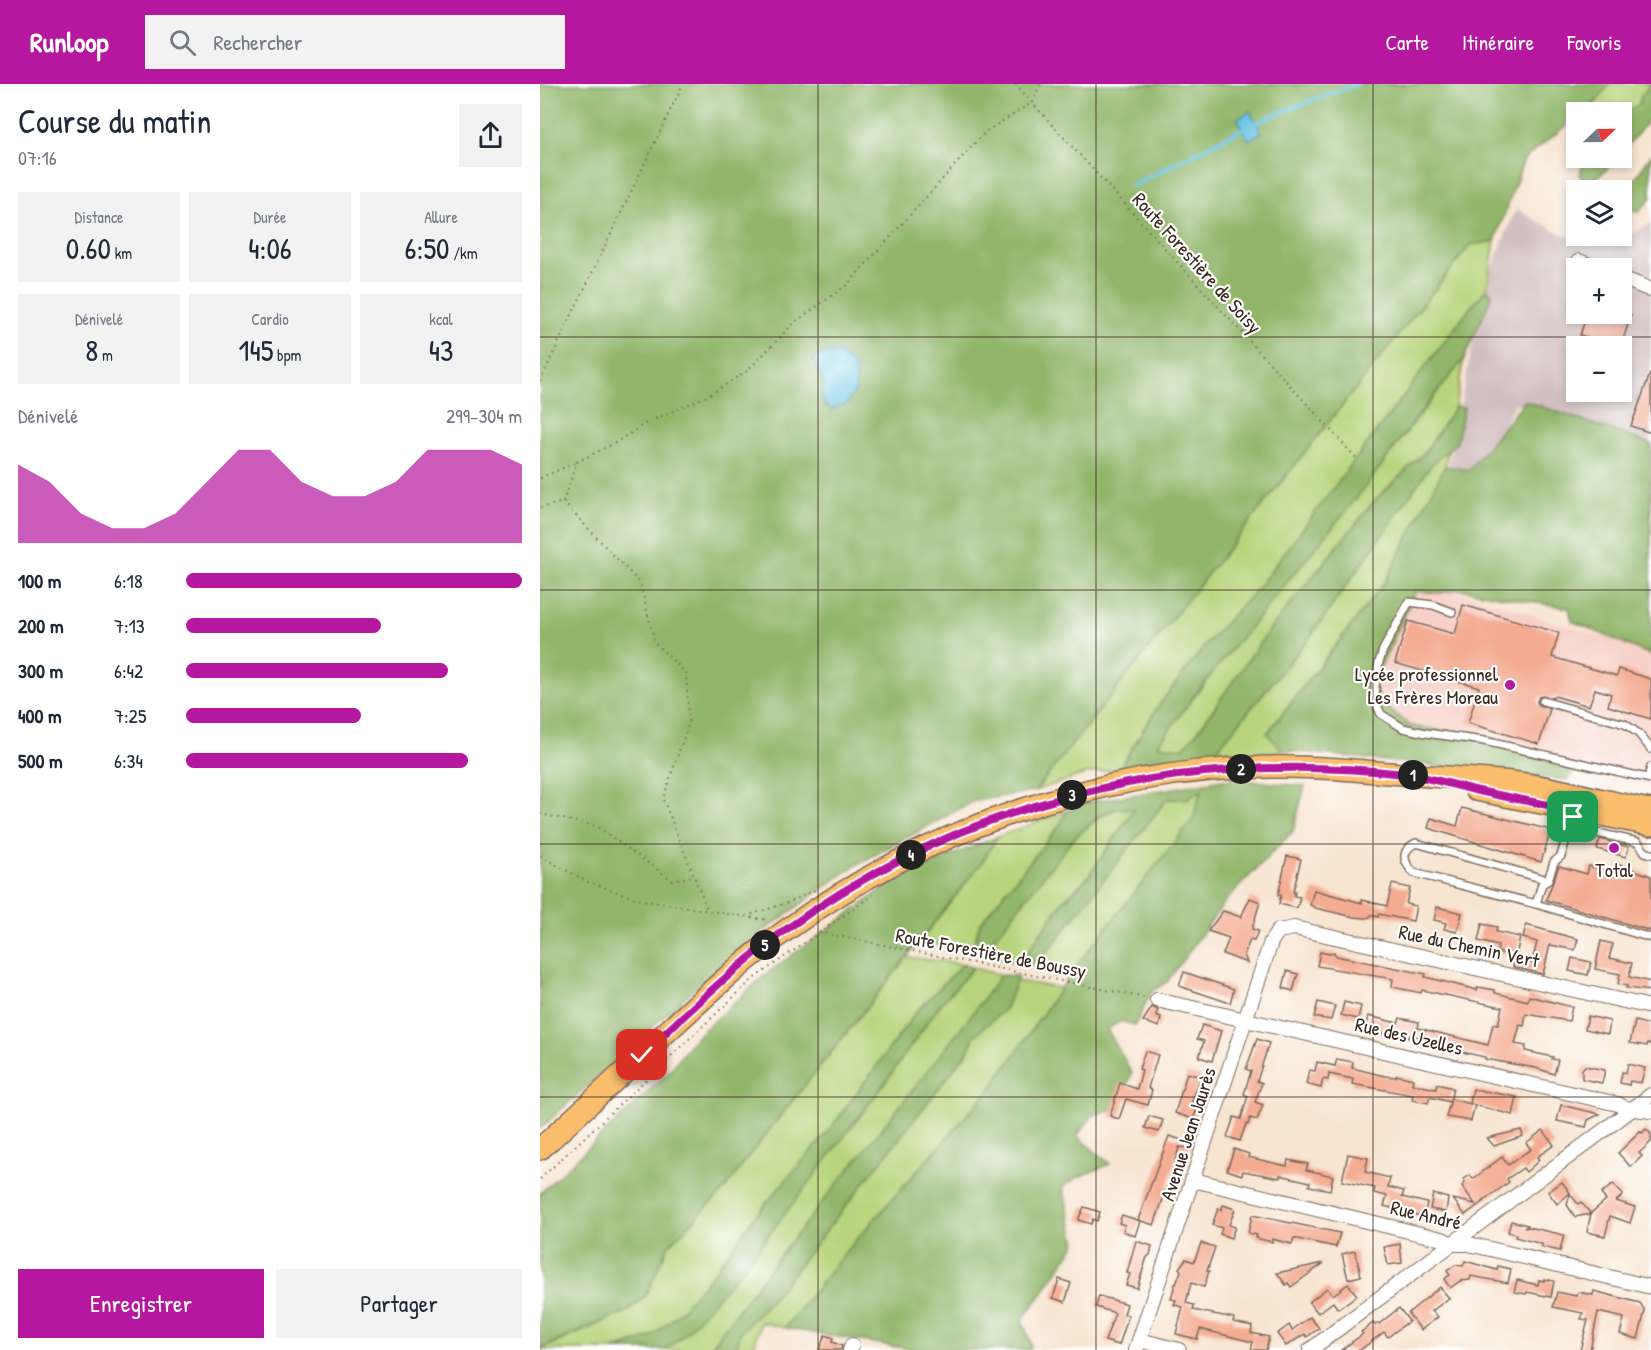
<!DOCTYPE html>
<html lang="fr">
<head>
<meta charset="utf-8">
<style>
	:root { --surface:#fff; --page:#f2f2f3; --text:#1f2937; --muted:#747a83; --accent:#b5179e }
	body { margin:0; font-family:"Patrick Hand",sans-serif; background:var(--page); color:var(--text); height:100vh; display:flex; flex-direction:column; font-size:22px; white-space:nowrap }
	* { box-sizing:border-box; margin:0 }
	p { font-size:20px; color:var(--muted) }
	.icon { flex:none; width:33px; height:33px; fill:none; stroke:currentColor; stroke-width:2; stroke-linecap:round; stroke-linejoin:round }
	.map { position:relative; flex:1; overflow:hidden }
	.drawer { display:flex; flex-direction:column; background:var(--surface); width:540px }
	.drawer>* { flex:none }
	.needle { width:39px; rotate:68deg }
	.tools { position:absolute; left:1026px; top:18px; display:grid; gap:12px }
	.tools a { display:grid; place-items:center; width:66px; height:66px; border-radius:0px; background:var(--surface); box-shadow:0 3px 9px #0003; font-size:30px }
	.pin { position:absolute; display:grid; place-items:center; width:51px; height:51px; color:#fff; margin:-26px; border-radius:12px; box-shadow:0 3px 9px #0006 }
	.km { position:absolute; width:30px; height:30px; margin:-15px; border-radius:50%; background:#222; color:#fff; font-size:16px; line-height:30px; text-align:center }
	.round { display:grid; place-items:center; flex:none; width:63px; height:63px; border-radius:0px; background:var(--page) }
	.overview { display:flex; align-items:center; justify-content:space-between; height:102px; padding:0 18px }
	h1 { font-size:33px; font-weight:600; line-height:45px }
	.figures { display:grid; grid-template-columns:repeat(3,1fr); gap:9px; height:102px; padding:6px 18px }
	.figures div { display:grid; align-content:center; border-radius:0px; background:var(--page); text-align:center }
	.figures b { font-size:30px; font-weight:600 }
	.figures small { font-size:16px; font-weight:400 }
	.figures p { font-size:16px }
	.chart { height:168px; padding:12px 18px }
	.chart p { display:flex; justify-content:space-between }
	.chart svg { width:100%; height:108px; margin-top:6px; fill:var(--accent); opacity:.7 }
	.button { display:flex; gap:12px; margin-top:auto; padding:12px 18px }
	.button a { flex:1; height:69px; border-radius:0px; background:var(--accent); color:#fff; font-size:24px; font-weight:600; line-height:69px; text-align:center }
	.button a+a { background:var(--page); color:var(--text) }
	ul { padding:0 18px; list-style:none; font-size:20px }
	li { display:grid; grid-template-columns:96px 72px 1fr; align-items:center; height:45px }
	li i { height:15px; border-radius:8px; background:var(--accent) }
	header { display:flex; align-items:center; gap:36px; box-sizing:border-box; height:84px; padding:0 30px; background:var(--accent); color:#fff }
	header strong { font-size:28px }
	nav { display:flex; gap:33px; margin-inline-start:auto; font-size:21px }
	.search { width:420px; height:54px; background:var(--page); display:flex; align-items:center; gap:15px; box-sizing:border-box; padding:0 21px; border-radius:0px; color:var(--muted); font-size:22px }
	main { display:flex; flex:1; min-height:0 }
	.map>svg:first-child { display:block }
</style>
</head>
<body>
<header>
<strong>Runloop</strong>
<div class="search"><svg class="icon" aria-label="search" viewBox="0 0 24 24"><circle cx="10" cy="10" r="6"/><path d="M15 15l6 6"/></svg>Rechercher</div>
<nav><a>Carte</a><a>Itinéraire</a><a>Favoris</a></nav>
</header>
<main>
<section class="drawer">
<div class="overview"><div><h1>Course du matin</h1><p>07:16</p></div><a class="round"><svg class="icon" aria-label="share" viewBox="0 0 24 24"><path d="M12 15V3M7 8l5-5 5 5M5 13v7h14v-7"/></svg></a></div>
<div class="figures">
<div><p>Distance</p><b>0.60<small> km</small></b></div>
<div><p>Durée</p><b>4:06</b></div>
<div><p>Allure</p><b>6:50<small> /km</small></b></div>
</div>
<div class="figures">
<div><p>Dénivelé</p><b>8<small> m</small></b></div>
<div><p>Cardio</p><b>145<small> bpm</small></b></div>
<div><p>kcal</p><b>43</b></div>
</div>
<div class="chart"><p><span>Dénivelé</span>299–304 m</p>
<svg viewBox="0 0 160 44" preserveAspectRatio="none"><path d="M0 44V12L10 19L20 32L30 38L40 38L50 32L60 19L70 6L80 6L90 19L100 25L110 25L120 19L130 6L140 6L150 6L160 12V44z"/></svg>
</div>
<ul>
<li><b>100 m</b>6:18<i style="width:100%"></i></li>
<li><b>200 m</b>7:13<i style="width:58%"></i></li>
<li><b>300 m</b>6:42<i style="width:78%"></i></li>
<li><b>400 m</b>7:25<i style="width:52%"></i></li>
<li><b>500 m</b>6:34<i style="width:84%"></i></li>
</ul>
<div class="button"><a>Enregistrer</a><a>Partager</a></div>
</section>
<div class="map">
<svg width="1111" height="1266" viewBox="0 0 1111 1266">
	<rect width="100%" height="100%" fill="#fff"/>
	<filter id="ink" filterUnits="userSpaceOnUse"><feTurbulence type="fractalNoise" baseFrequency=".0167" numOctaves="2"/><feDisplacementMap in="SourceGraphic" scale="12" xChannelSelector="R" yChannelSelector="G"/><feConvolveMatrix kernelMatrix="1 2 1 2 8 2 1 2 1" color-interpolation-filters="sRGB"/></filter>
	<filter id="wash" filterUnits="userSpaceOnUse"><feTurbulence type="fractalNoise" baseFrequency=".008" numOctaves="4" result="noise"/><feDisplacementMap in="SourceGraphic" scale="24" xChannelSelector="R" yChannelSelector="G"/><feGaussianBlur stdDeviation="1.35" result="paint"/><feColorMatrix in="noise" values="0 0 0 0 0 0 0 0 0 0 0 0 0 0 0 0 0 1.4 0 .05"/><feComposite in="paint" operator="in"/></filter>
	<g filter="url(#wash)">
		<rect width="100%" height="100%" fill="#f7e5d1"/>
		<polygon fill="#f7d1c8" points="876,494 1111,568 1111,702 840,642 832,584"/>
		<path fill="#d2bfc0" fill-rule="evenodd" d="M976,125L1024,151L1064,160L1072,152L1085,154L1111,139V363L975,320L938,391L907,387L944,203ZM1036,184H1082V230H1036ZM1036,262H1082V308H1036Z"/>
		<g fill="#b7d47b" stroke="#797f4c" stroke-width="1.5">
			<polygon points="1069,0 1111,0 1101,12 1099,21 1088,26 1082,33 1082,28 1068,28 1053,22"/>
			<polygon points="955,157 947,205 933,220 718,504 666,560 617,624 579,685 545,690 495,707 930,161"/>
			<path d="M924,275L915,323L885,368L836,415L727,549L658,647L643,664L618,661C677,580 743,504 806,426C847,377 883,324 924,275Z"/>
			<polygon points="909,365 905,382 845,498 727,649 743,666 670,674 770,553 892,380"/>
			<polygon points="661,707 653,735 532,888 496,882 627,715 646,715"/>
			<path d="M583,724L594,725L548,793L523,817L490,864L482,880L441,871C469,834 539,729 583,724Z"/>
			<polygon points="526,727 520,741 440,839 432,867 380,857 443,777 457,753"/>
			<polygon points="367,873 423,880 377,927 288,1048 216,1131 171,1192 138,1230 111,1253 73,1266 0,1266 90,1226 106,1211 128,1162 185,1105 211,1069"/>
			<polygon points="433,884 461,891 412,958 169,1266 126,1266 147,1248 339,1007 400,921"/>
			<polygon points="476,897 521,904 452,1003 308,1165 245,1244 221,1238 213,1266 196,1266 200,1249 233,1214 417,981 428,967 434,952 466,924"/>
		</g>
		<g fill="#91b66b" stroke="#667044" stroke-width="1.5">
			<path d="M0,0H1069C1060,12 1052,28 1036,28V34L984,75L955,157L930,161L495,707L434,717L314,782L196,867L0,1045Z"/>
			<polygon points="1111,0 1111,33 1082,68 1082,33 1088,26 1099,21 1101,12"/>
			<polygon points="1111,71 1111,114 1099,128 1083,126 1082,114"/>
			<polygon points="1046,74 1077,74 1066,86 1048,101 1039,91"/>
			<polygon points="947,205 952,211 924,275 884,324 823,406 659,605 618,661 643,664 658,647 727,549 836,415 885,368 915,323 924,323 917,358 892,380 770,553 670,674 579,685 617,624 666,560 718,504 933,220"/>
			<polygon points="985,317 1111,360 1111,571 1032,537 1029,524 919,505 900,509 876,507 833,600 841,619 871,642 957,655 1038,682 1027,696 743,666 727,650 845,498 905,382 929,386"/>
			<polygon points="690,695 765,702 753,747 687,815 627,898 612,907 595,941 581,937 567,945 592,989 576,1024 553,1031 537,1052 570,1080 538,1093 523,1103 536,1159 507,1203 482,1236 491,1260 490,1266 375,1266 245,1244 308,1165 452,1003 536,882 653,735 661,707 646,715 627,715 496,882 482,880 490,864 524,817 548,793 594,725 573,725 560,731 534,754 441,871 432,867 440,839 520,741 526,727 549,718"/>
			<polygon points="457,753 443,777 211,1069 185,1105 128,1162 106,1211 90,1226 0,1265 0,1109 129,988 154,955 226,890 350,800 405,774"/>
			<polygon points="423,880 433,884 400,921 339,1007 205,1182 147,1248 126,1266 73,1266 111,1253 138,1230 171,1192 216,1131 288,1048 377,927"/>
			<path d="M461,891L478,892L466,924L434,952L428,967L417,981L233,1214L200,1249L196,1266H169C261,1137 368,1019 461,891Z"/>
		</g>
		<g fill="#63c4e1" stroke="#4f7780" stroke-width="1.5">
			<polygon points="710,27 722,49 708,56 697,35"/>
			<polygon points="283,269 299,269 316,284 316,305 307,320 292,325 285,321 281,309 285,301 273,276"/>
		</g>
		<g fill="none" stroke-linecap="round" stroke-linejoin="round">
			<g stroke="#63c4e1" stroke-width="4">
				<path d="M716,39C749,23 783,14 816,0"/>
				<polyline points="592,102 702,45"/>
			</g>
		</g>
		<g id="blocks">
			<g fill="#f4ab91">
				<polygon points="1047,230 1085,230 1091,231 1081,262 1075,262 1040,251"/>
				<polygon points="1110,290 1111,290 1111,349 1091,342"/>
				<polygon points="923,521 1019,549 1012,573 1077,592 1079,585 1111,595 1111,635 1068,622 1071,610 1055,605 1049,622 1014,612 1013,614 1004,612 999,613 997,618 999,621 1010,625 999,660 928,639 939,603 855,579 868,537 915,550"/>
				<polygon points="922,724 1011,746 1001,778 888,744 891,734 917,742"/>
				<polygon points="1060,755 1089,763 1086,773 1057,765"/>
				<polygon points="747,772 761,775 753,808 755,808 754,812 760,813 757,824 739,820 741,811 738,811"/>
				<polygon points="1080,781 1111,792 1111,847 1006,816 1019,782 1047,790 1049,782 1077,790"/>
				<polygon points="852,800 870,804 866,820 876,822 873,837 839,830 838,833 831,831 830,833 825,834 814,833 775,824 775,823 770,821 774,806 822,819 822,816 847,822"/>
				<polygon points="710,814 720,818 712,845 718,847 714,857 710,856 704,871 707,879 683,870 689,854 668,847 683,827 701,833"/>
				<polygon points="897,823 922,829 917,848 904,845 906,839 894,836"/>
				<polygon points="942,840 957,843 956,848 980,853 976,872 957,868 958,862 938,857"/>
				<polygon points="986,841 1038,855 1035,866 1010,861 1003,890 973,883 975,875 992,879 997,858 983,854"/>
				<polygon points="1061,857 1073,860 1069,874 1092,879 1089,893 1111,898 1111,907 1086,904 1087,902 1078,900 1080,890 1055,885"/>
				<polygon points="780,868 789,870 794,868 796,872 886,890 885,893 937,906 938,903 955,906 955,909 988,917 989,912 1032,923 1029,937 986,930 984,942 980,941 975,960 986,962 985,967 1013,973 1012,975 1018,976 1014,990 996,984 945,975 945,973 886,960 887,954 870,951 869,954 825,946 828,932 858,939 860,934 879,938 878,944 948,961 953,940 958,941 962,923 882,906 881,909 852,903 853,895 777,882"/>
				<polygon points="1032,874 1051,878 1048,891 1029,887"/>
				<polygon points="747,887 758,890 753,907 743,904"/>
				<polygon points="644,888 694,905 690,919 639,902"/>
				<polygon points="778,918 795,922 791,936 774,933"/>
				<polygon points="804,918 821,922 818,935 801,931"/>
				<polygon points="612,923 618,926 616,932 621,934 619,943 603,937"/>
				<polygon points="1048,932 1070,937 1068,950 1045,945"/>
				<polygon points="1095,937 1111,941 1111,960 1108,959 1107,962 1090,959"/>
				<polygon points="662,941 681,947 672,977 659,973 664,957 657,955"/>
				<polygon points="717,955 729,959 717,997 722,999 715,1018 723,1021 717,1036 710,1034 708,1041 706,1040 700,1057 687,1053 694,1033 701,1035 708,1012 704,1010 711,987 706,985"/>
				<polygon points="605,967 618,971 608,1004 612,1006 608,1021 586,1015 579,1035 570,1032 580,999 597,1005 602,986 599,985"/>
				<polygon points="797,975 813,978 812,984 845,992 856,993 857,991 873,995 872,1000 896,1005 897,1000 913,1004 910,1018 890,1013 888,1019 872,1016 873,1011 812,1000 813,995 789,990 788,996 783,995 781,1004 766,1000 769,986 775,987 777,978 795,982"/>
				<polygon points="1088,980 1105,984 1101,999 1090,997 1089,1001 1080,999 1082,988 1086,989"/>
				<polygon points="1045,982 1065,986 1062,999 1042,995 1042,985"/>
				<polygon points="647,989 661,993 651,1020 658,1022 653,1035 635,1029"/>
				<polygon points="933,1005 977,1013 973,1031 930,1020"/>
				<polygon points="911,1015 935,1021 931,1037 906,1033"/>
				<polygon points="1021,1021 1060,1030 1048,1036 1046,1043 1017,1037"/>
				<polygon points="609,1032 623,1036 619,1048 605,1044"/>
				<polygon points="1106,1045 1111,1050 1111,1058 1099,1069 1102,1072 1091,1083 1078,1069 1100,1048 1102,1049"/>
				<polygon points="981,1046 983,1052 954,1062 947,1054"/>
				<polygon points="1003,1046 1014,1061 997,1073 999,1076 994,1081 986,1088 983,1084 967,1095 969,1098 925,1131 913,1115 935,1120 922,1102 925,1099 923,1096 930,1091 933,1095 962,1073 968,1081 991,1065 986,1059"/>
				<polygon points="629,1052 655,1060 653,1064 639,1063 632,1089 614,1141 598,1136"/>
				<polygon points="694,1065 709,1070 708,1073 747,1082 748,1076 768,1080 766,1086 793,1092 790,1106 769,1102 770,1098 740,1091 740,1094 703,1087 702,1091 687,1086"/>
				<polygon points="808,1070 828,1074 825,1088 850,1094 848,1103 864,1107 862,1113 887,1119 884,1133 844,1122 847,1112 834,1109 835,1104 802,1097"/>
				<polygon points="1022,1098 1030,1109 1017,1120 1008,1108"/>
				<polygon points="1073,1100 1083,1111 1076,1117 1095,1123 1090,1139 1070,1132 1065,1152 1047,1148 1051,1129 1066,1116 1061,1110"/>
				<polygon points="893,1110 908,1114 906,1128 890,1125"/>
				<polygon points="1030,1110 1038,1120 1041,1118 1051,1130 1035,1133 1027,1121"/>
				<polygon points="683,1121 695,1125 689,1141 695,1143 691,1154 680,1150 682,1144 672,1141 678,1125 681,1126"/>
				<polygon points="544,1123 560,1128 557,1137 553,1135 551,1140 538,1136"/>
				<polygon points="582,1131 600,1137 595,1152 583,1147 585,1141 579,1139"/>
				<polygon points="712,1131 800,1149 796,1163 754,1154 752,1160 732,1155 732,1158 716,1154 717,1151 708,1149"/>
				<polygon points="971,1137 988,1141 984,1144 989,1143 1024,1151 1020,1167 1002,1163 1002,1160 975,1153 976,1150 968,1148"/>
				<polygon points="596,1157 612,1162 610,1171 607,1173 597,1204 586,1201 590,1190 587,1189"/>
				<polygon points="661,1159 675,1163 667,1187 669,1187 664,1203 651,1199 646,1219 654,1221 653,1226 694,1234 693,1238 712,1242 711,1249 729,1253 726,1266 711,1266 713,1258 660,1245 657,1255 636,1250 643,1223 634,1221 636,1216 631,1215 635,1200 636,1200 641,1187 639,1184 646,1175 654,1178"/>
				<polygon points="860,1160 862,1179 848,1181 844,1163"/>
				<polygon points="815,1167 821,1192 808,1195 802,1170"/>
				<polygon points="925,1177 957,1186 958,1182 971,1185 968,1199 931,1192 930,1196 920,1197 910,1204 904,1195 910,1191 907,1187 915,1181 923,1182"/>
				<polygon points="784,1179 751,1203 748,1199 746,1201 737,1189"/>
				<polygon points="519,1195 531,1199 525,1218 513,1214"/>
				<polygon points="1004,1195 1014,1197 1011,1213 987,1208 986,1210 974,1208 977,1196 998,1201 999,1196 1004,1197"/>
				<polygon points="808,1200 817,1211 798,1225 793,1218 778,1229 769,1218 787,1204 793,1211"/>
				<polygon points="900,1203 909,1214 892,1227 898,1233 881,1246 868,1229"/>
				<polygon points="1054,1207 1100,1219 1105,1227 1098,1255 1080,1250 1084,1234 1058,1228 1050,1266 1040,1266 1048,1236 1041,1235 1043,1229 1013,1223 1017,1208 1037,1212 1038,1208 1053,1211"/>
				<polygon points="559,1212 587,1220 584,1230 589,1231 579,1261 565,1257 575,1229 556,1223"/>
				<polygon points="859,1224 869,1237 848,1253 844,1248 820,1266 801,1266 823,1250 821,1248 833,1239 835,1241 838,1239 839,1240"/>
				<polygon points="770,1233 779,1244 767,1253 765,1250 746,1262 737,1250 749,1241 752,1246"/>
				<polygon points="285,1251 293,1254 292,1258 302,1262 301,1266 279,1266"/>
			</g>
		</g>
	</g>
	<g filter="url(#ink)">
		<use href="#blocks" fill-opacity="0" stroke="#7d6b5d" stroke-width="1.5"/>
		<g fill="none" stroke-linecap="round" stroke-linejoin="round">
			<g stroke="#7d6b5d" stroke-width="10">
				<g id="service">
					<polyline points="912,528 893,521 869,518 843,566 839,578 835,602 836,619 841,630 863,644 886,649 944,657 1111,695"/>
					<polyline points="1003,617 1085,640 1099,650 1111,665"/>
					<polyline points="1108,694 1111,683"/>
					<polyline points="1034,729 1021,772 1014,778 1008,796 1002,800 996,820 1111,854"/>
					<polyline points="1030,743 1098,758 1105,768 1111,770"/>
					<path d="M996,820L874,789C863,778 860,767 876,759L1008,796"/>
				</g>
			</g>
			<g stroke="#7d6b5d" stroke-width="16">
				<g id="minor">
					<polyline points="1039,177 1057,184"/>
					<polyline points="1082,194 1111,206"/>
					<polyline points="617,916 1078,1020 1085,1024 1111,1027"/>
					<polyline points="653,1096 902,1155 912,1160 929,1160 1111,1203"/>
					<polyline points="599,1256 639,1266"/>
					<polyline points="310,1266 312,1261"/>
					<polyline points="596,1266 731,858 738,847 754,844 1111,923"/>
					<polyline points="770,1266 1111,1011"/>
				</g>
			</g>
			<g stroke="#7d6b5d" stroke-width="24">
				<g id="primary">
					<polyline points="936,706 1111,741"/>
					<path d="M0,1065C44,1025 88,984 132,943C168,910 204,876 245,847C384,746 558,685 730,683C778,682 825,687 872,691C905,693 939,695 971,698C1018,703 1064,718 1111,726"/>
				</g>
			</g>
			<g stroke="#7d6b5d" stroke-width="2" stroke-dasharray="1.5 4.5" stroke-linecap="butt">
				<polyline points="475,0 818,376"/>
				<polyline points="0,297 143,0"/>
				<polyline points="0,394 37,378"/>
				<polyline points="23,418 37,378 73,360 106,339 167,312 207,287 255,238 307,201 445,48 493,18 500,0"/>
				<polyline points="0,424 23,418 100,499 115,559 146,589 149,638 123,715 168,827"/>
				<polyline points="0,730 56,742 132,796 154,792"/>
				<polyline points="0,772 46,797 101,816 227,836"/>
				<polyline points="206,832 247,819 277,805"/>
				<polyline points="279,848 606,914"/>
				<polyline points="0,1095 213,895 333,811"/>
			</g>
			<use href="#service" stroke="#fff" stroke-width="7"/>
			<use href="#minor" stroke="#fff" stroke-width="14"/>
			<use href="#primary" stroke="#fabe6d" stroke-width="21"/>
		</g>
	</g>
	<g fill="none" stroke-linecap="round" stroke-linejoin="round" filter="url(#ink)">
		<g stroke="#fff" stroke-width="12">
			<path id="route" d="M102,971C148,928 193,884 244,847C425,715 644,665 864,690C887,693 911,700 934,706C967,713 1001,720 1034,726L1033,733"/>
		</g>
		<use href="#route" stroke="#b5179e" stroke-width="8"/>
	</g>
	<path fill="none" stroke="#3b2a1e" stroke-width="1.5" stroke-opacity="0.55" d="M278,0V1266M556,0V1266M833,0V1266M0,253H1111M0,506H1111M0,760H1111M0,1013H1111"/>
	<g fill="#b5179e" stroke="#fff" stroke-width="2">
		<circle cx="970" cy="601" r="6"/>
		<circle cx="1074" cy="764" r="6"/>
	</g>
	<g text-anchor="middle" stroke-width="4.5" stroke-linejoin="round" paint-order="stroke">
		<g font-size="20" fill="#3b2a1e" stroke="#fff">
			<text transform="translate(657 179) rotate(48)" y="7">Route Forestière de Soisy</text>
			<text transform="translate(929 862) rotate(12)" y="7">Rue du Chemin Vert</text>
			<text transform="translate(451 869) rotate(11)" y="7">Route Forestière de Boussy</text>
			<text transform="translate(869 952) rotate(13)" y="7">Rue des Uzelles</text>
			<text transform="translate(648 1050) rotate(-72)" y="7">Avenue Jean Jaurès</text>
			<text transform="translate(886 1131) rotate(13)" y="7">Rue André</text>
		</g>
		<g font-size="20" fill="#3b2a1e" stroke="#fff" text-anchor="end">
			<text x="958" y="597">Lycée professionnel<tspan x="958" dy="23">Les Frères Moreau</tspan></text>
			<text x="1074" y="793" text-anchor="middle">Total</text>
		</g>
	</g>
</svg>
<div class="tools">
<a><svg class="needle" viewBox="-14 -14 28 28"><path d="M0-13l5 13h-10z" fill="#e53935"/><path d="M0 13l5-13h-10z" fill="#747a83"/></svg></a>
<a><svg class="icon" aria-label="layers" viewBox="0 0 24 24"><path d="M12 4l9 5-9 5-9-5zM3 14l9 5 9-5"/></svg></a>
<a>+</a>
<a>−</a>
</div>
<div class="pin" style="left:1033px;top:733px;background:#1e9e55"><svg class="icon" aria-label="arrive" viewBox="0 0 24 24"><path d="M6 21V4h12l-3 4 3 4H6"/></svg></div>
<div class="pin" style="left:102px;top:971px;background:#d93025"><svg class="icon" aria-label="check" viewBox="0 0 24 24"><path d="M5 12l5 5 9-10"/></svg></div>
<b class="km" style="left:873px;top:691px">1</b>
<b class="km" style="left:701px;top:685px">2</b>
<b class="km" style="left:532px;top:711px">3</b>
<b class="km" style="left:371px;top:771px">4</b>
<b class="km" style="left:225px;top:861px">5</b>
</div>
</main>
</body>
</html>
